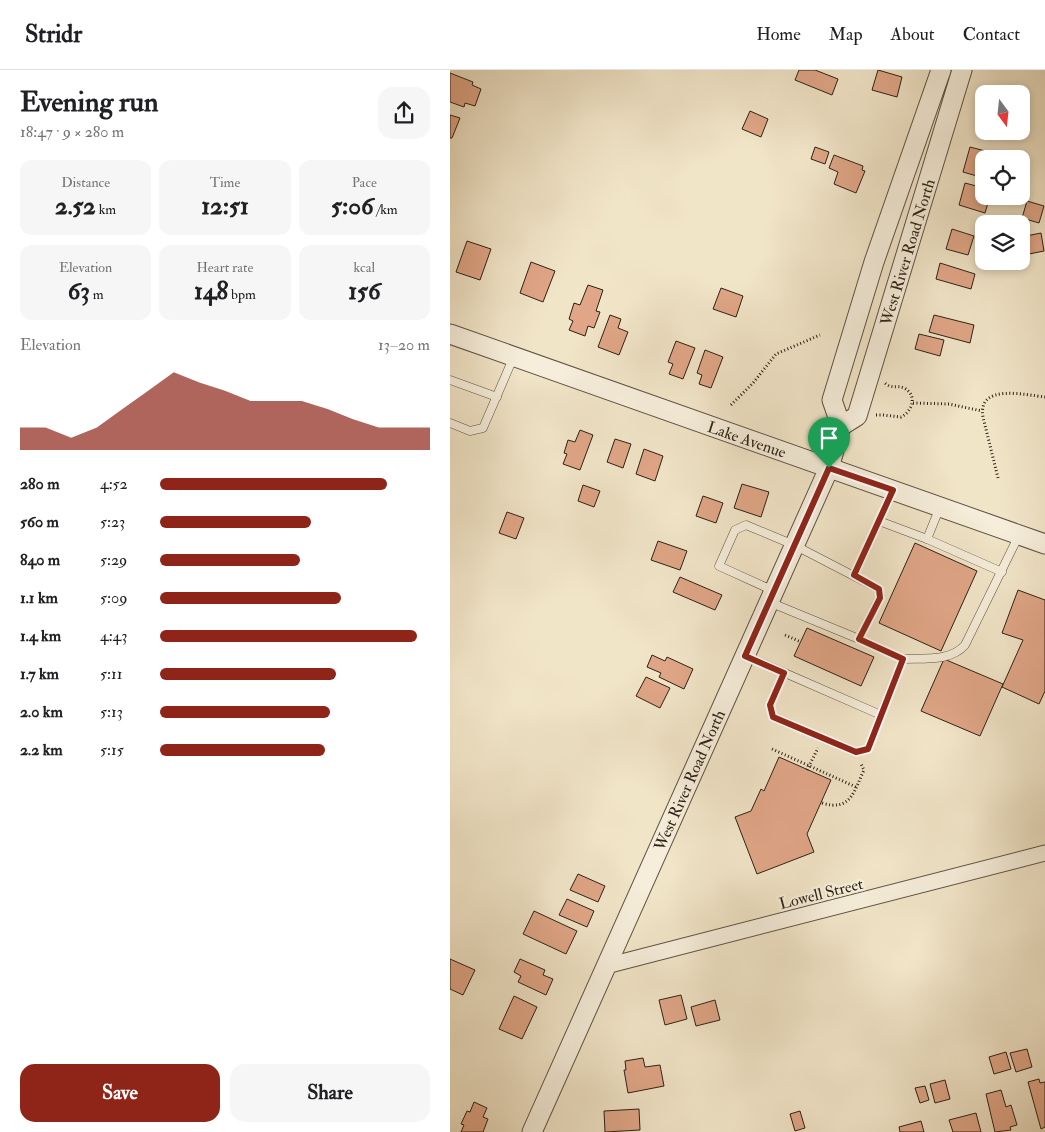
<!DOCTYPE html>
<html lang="en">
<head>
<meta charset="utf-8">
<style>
	:root { --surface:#fff; --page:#f6f6f6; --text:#202124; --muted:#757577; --line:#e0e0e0; --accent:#8f2418 }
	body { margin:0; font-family:"IM FELL Double Pica",serif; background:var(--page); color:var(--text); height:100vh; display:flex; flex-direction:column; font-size:19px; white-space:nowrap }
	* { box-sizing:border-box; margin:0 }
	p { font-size:16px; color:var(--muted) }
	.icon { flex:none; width:28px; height:28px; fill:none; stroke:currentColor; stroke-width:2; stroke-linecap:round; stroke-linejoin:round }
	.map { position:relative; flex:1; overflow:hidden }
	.sheet { display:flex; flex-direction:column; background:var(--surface); width:450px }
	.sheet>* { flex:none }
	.needle { width:32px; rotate:165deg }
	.buttons { position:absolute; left:525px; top:15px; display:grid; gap:10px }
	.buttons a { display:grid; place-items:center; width:55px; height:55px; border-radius:10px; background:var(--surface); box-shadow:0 2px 8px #0003; font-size:25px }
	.pin { position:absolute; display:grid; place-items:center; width:42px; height:42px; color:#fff; margin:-51px -21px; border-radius:50% 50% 50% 0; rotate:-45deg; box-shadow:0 0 5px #0007 }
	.pin .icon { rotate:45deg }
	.round { display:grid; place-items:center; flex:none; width:52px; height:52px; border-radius:15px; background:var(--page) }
	.head { display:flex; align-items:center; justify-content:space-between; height:85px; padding:0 20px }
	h1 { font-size:28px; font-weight:800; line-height:38px }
	.stats { display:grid; grid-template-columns:repeat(3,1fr); gap:8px; height:85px; padding:5px 20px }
	.stats div { display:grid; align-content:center; border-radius:12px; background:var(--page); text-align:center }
	.stats b { font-size:25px; font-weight:800 }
	.stats small { font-size:14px; font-weight:400 }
	.stats p { font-size:14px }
	.chart { height:140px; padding:10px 20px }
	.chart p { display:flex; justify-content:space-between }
	.chart svg { width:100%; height:90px; margin-top:5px; fill:var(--accent); opacity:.7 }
	.cta { display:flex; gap:10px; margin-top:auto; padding:10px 20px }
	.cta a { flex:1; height:58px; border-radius:15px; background:var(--accent); color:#fff; font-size:20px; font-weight:800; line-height:58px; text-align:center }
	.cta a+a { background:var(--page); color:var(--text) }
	ul { padding:0 20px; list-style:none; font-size:16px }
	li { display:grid; grid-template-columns:80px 60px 1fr; align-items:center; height:38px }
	li i { height:12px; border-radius:6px; background:var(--accent) }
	header { display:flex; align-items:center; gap:30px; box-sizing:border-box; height:70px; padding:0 25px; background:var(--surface); border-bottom:1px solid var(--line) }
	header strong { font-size:24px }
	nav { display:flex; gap:28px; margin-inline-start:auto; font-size:18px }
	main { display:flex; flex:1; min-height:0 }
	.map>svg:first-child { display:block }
</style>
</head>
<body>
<header>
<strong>Stridr</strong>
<nav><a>Home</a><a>Map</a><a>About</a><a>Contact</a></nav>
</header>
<main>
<section class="sheet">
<div class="head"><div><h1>Evening run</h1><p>18:47 · 9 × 280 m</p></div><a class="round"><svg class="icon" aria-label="share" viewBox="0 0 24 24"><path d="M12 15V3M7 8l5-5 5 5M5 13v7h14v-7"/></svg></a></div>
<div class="stats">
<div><p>Distance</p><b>2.52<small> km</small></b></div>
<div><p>Time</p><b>12:51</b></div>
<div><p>Pace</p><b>5:06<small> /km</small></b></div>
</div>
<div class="stats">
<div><p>Elevation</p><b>63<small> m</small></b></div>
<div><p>Heart rate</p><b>148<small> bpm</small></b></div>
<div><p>kcal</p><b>156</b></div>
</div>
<div class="chart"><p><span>Elevation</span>13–20 m</p>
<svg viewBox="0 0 160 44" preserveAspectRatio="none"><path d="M0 44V33L10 33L20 38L30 33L40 24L50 15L60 6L70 11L80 15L90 20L100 20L110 20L120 24L130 29L140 33L150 33L160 33V44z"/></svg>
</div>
<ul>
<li><b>280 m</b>4:52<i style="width:84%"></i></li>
<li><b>560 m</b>5:23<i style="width:56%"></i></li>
<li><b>840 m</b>5:29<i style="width:52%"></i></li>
<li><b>1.1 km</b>5:09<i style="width:67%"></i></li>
<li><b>1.4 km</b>4:43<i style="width:95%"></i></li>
<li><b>1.7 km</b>5:11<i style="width:65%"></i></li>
<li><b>2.0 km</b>5:13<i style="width:63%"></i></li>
<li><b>2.2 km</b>5:15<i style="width:61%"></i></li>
</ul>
<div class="cta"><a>Save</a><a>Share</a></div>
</section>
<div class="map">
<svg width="595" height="1062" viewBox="0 0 595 1062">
	<rect width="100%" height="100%" fill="#f1e5c8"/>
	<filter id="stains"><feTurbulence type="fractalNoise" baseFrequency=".004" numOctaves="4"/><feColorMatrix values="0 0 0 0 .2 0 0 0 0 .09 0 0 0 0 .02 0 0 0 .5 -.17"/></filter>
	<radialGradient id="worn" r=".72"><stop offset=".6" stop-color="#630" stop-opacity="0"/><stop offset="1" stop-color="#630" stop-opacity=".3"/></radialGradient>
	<g fill="#e0a687" stroke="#2c2115">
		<polygon points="349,0 365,0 388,9 382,25 345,10"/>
		<polygon points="428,0 452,7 447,27 422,20"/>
		<polygon points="0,3 23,12 22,15 31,19 25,36 15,33 14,37 0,32"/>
		<polygon points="300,41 318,49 311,67 292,59"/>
		<polygon points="0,45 10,48 2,68 0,68"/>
		<polygon points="365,77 379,82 375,94 361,89"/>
		<polygon points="520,77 562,88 534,89 534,108 513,102"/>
		<polygon points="384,85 413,96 412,100 415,101 406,123 384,114 388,102 379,98"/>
		<polygon points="515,113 534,118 534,126 540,126 535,143 509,135"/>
		<polygon points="577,131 594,136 589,153 572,148"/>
		<polygon points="502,159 524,166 518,185 496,179"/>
		<polygon points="591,163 594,181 574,185 571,167"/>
		<polygon points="17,171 41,179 30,210 6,202"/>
		<polygon points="81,192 105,201 93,232 70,223"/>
		<polygon points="490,193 525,204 521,219 486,209"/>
		<polygon points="138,215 153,220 146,241 150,242 144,258 138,256 135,266 119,260 123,251 119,249 124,233 130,235"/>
		<polygon points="271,218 293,226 286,247 263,239"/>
		<polygon points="160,245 171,249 168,258 178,262 169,285 148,277"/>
		<polygon points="484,245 524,255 520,273 479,262"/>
		<polygon points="469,264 494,270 490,286 465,279"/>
		<polygon points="226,271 245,278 233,309 219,304 223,294 218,292"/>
		<polygon points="255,280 273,287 261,318 249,314 252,305 247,303"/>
		<polygon points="130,360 143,365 130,400 113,394 117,384 114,383 118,370 125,372"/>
		<polygon points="165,369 181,374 173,398 157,392"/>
		<polygon points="194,379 213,386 205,411 186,404"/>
		<polygon points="292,414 319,422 311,447 284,438"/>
		<polygon points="133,415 150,421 144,437 128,431"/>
		<polygon points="253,426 273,433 266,453 246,446"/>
		<polygon points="57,442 74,448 66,469 49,463"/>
		<polygon points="208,471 237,481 230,500 201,490"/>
		<polygon points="465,473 527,501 491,581 429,553"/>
		<polygon points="230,507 272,525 265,540 223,522"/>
		<polygon points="568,520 595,530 595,621 589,634 552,617 573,570 552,563"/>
		<polygon points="357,558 424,587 411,616 344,586"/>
		<polygon points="202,585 215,591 217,587 243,599 234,619 209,607 211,603 197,597"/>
		<polygon points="494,589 553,614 530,666 471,641"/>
		<polygon points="196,607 220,618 210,638 186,626"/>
		<polygon points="329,687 381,710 357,764 364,782 307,804 285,747 301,741 311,719 314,721"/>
		<polygon points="128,804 155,816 148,832 120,820"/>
		<polygon points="117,829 144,841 137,857 109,845"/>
		<polygon points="84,841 127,861 116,884 73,864"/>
		<polygon points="0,889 25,900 13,925 0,919"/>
		<polygon points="70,889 95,900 93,905 103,909 96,925 68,912 71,906 64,902"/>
		<polygon points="231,925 237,949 215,955 209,930"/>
		<polygon points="64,926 87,937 72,969 49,959"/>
		<polygon points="265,930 270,950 246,956 241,937"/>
		<polygon points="577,979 582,997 566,1002 560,983"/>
		<polygon points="556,982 561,999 544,1004 539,987"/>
		<polygon points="193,988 195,997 210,995 214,1016 178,1023 174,1000 176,1000 175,991"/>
		<polygon points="589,1009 590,1013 595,1012 595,1057 591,1059 578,1012"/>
		<polygon points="495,1010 500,1029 485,1033 480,1014"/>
		<polygon points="475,1016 479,1030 470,1033 465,1018"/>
		<polygon points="551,1020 556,1037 561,1035 567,1055 560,1057 561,1060 545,1062 536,1024"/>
		<polygon points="24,1032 37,1038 33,1047 38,1049 33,1062 11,1062 14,1055 11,1054 17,1041 20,1042"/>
		<polygon points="189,1039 190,1060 155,1062 154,1041"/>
		<polygon points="350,1041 355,1058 345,1061 340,1044"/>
		<polygon points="526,1043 531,1062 503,1062 499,1050"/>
		<polygon points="471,1051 474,1062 450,1062 449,1057"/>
	</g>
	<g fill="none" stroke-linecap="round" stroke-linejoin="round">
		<g stroke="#5d5242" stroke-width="9">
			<g id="service">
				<polyline points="0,310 47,327"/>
				<polyline points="0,353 20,361 33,358 64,286"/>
				<polyline points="490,437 477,469 552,502"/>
				<polyline points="429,451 477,469"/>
				<polyline points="404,505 443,420"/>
				<polyline points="319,532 409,569"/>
				<polyline points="296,586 431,645 453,589 409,569 430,527 429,519 344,475 296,455 285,460 269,496 324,521"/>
				<path d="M453,589C474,588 500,592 515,575L569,465"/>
				<polyline points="334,603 320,635 323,647 406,682 418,679 431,645"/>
			</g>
		</g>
		<g stroke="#5d5242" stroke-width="17">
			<polyline id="minor" points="156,896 595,783"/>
		</g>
		<g stroke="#5d5242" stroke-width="21">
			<g id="tertiary">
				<polyline points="491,0 424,192 382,330 391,356 407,346 512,0"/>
				<polyline points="0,264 595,474"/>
				<polyline points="82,1062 379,398 391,356"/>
			</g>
		</g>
		<g stroke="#2c2115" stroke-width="3" stroke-dasharray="1 2.5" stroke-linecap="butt">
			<polyline points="463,333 499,334 532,341"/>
			<polyline points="281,335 303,313 326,284 370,265"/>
			<path d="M426,345H433L451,347C462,342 468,325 454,318C447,315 441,319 435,313"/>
			<path d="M548,408L533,347C527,313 576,325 595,327"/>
			<polyline points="335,565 351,572"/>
			<polyline points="322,679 406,717"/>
			<polyline points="357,700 368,678"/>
			<path d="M372,733C401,742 404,721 414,700L411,694"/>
		</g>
		<use href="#service" stroke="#f6eedb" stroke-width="8"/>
		<use href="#minor" stroke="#f6eedb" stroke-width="15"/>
		<use href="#tertiary" stroke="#f6eedb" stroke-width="19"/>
	</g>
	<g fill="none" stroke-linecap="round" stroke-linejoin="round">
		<g stroke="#fff" stroke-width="10">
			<polygon id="route" points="379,398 443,420 404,505 429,519 430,528 409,569 453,589 418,679 406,682 323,647 320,635 334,603 295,586"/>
		</g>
		<use href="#route" stroke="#8f2418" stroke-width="6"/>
	</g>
	<g text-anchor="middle" stroke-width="4.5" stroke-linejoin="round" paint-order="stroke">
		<g font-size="16" fill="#2c2115" stroke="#f6eedb">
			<text transform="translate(457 182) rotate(-73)" y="6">West River Road North</text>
			<text transform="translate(297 369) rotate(19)" y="6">Lake Avenue</text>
			<text transform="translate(239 710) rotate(-66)" y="6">West River Road North</text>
			<text transform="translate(371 823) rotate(-14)" y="6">Lowell Street</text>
		</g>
	</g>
	<rect width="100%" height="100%" filter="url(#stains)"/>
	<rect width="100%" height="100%" fill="url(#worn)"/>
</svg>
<div class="buttons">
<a><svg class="needle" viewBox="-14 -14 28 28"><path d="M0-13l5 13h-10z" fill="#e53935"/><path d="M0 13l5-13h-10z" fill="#757577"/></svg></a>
<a><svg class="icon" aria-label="locate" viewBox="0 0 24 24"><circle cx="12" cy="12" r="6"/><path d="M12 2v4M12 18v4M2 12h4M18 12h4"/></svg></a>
<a><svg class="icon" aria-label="layers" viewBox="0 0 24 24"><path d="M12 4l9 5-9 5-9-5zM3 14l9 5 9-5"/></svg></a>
</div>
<div class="pin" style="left:379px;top:398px;background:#1e9e55"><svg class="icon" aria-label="arrive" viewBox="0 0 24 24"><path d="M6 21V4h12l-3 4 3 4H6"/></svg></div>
</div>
</main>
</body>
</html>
